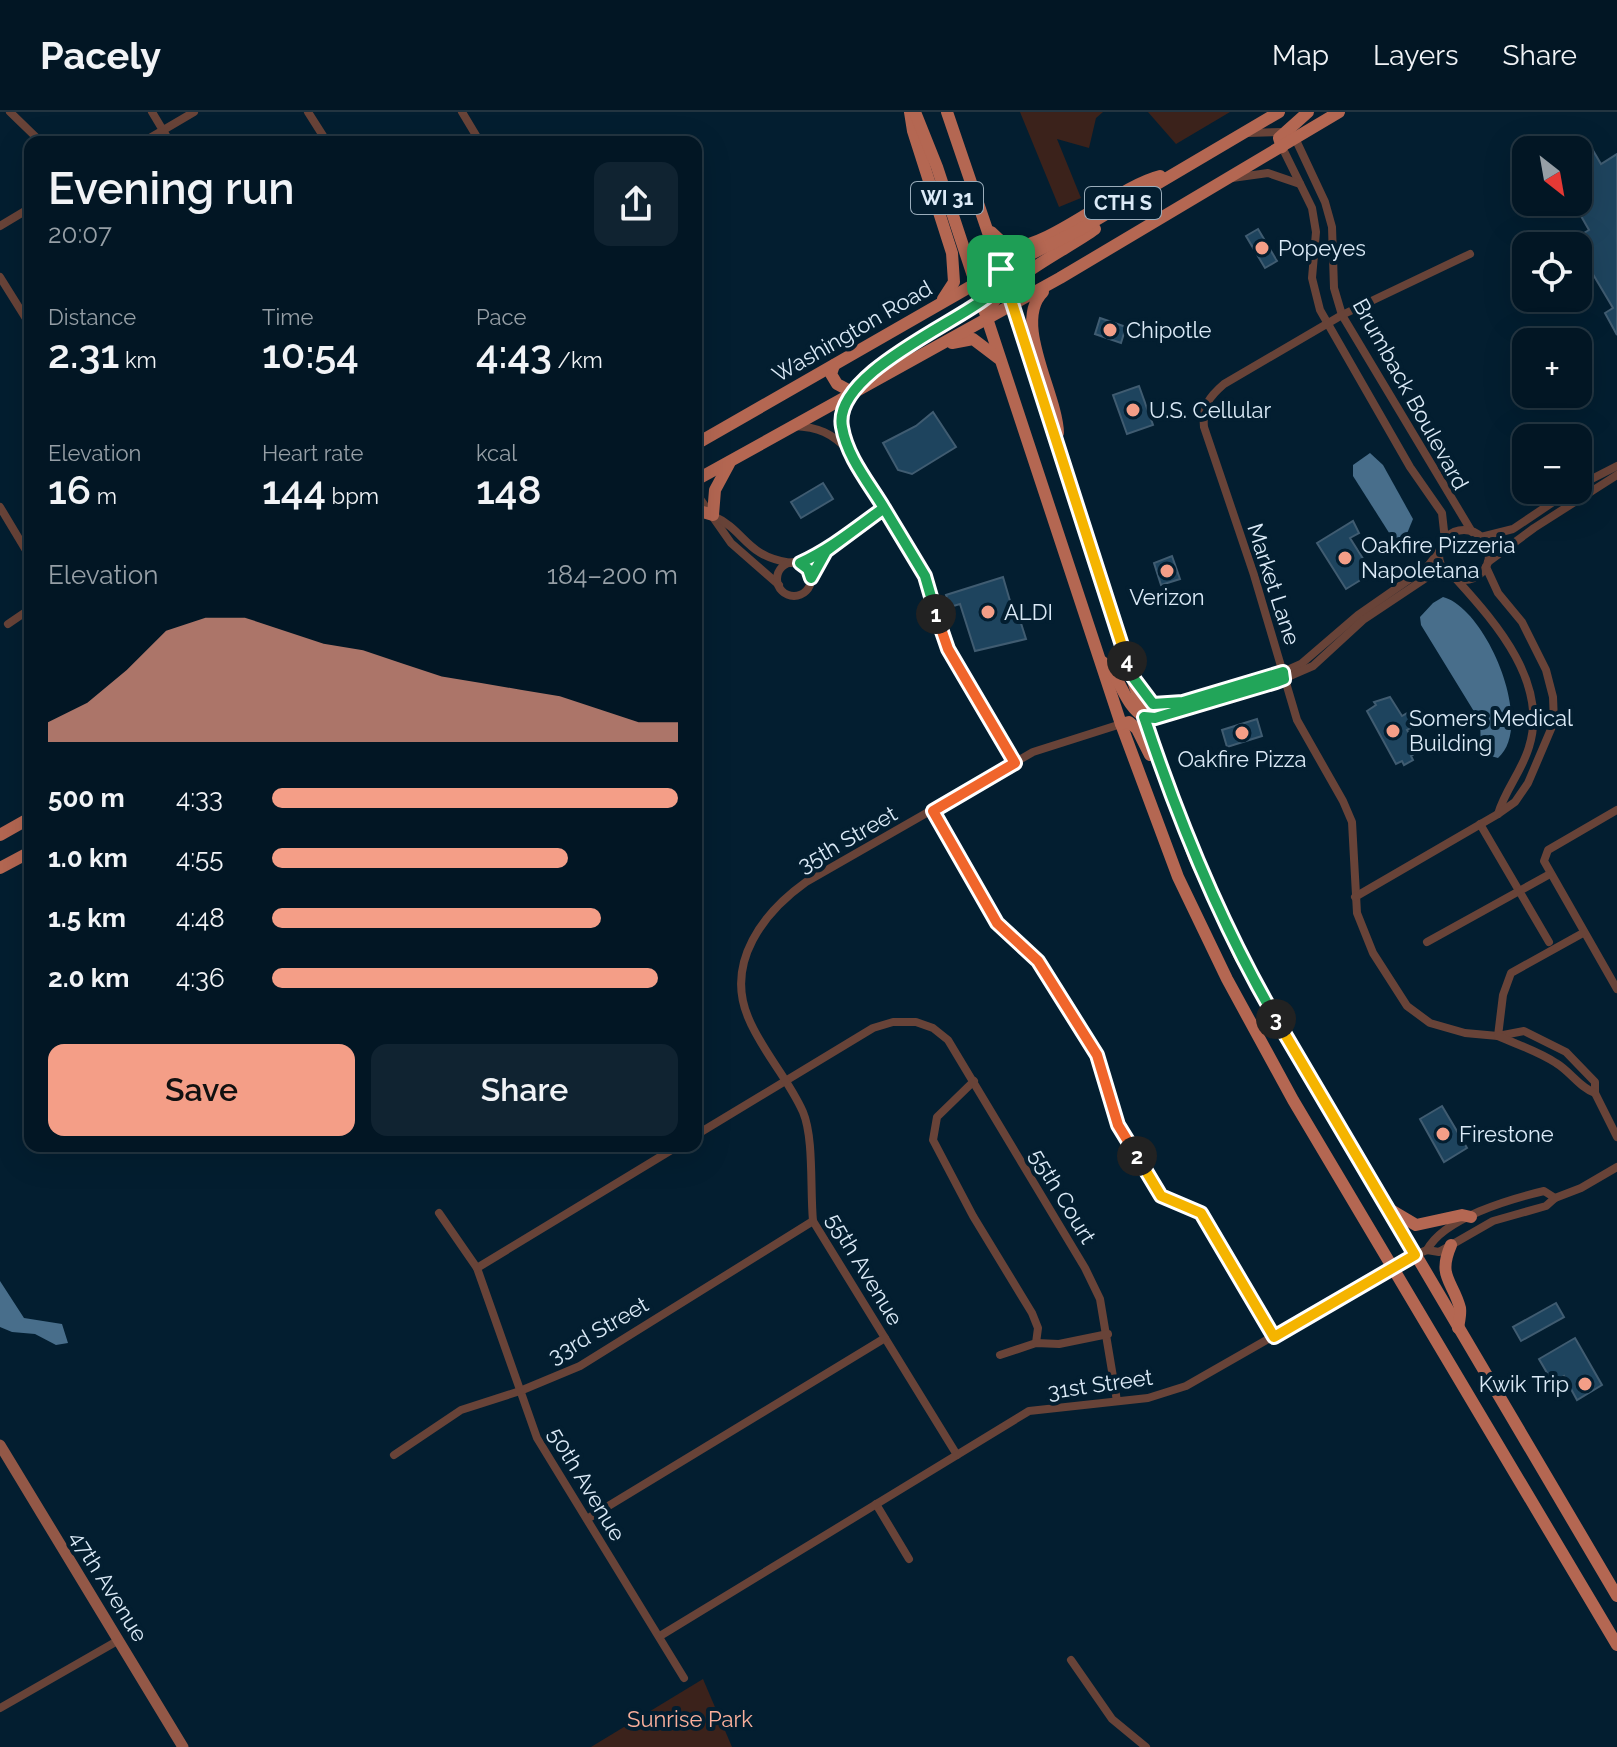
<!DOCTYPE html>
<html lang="en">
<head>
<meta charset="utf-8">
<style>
	:root { --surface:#021624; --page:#102331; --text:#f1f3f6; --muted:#969fa6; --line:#233541; --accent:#f49e87 }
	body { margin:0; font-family:Raleway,sans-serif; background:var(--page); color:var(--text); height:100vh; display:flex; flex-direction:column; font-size:30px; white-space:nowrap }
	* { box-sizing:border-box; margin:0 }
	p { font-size:26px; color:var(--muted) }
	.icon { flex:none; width:44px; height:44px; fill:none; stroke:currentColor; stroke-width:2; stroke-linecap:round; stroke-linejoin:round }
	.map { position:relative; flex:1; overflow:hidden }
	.panel { position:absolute; left:24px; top:24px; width:678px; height:1016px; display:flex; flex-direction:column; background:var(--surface); border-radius:16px; box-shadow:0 8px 32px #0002,0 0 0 2px var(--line) }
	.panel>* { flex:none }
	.needle { width:52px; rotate:149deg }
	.controls { position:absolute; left:1512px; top:24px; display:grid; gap:16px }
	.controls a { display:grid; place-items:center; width:80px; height:80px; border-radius:16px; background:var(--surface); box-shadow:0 8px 32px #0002,0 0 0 2px var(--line); font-size:40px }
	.pin { position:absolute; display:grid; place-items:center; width:68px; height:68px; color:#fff; margin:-34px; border-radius:16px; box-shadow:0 4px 12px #0006 }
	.km { position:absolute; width:40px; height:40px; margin:-20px; border-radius:50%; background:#222; color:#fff; font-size:22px; line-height:40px; text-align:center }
	.round { display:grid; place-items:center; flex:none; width:84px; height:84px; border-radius:16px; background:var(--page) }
	.headline { display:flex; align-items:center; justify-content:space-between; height:136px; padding:0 24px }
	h1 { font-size:44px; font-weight:600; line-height:60px }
	.stats { display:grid; grid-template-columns:repeat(3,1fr); gap:12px; height:136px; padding:8px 24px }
	.stats div { display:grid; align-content:center }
	.stats b { font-size:40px; font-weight:600 }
	.stats small { font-size:22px; font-weight:400 }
	.stats p { font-size:22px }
	.chart { height:224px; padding:16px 24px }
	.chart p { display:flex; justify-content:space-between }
	.chart svg { width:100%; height:144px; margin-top:8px; fill:var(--accent); opacity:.7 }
	.primary-button { display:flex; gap:16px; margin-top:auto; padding:16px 24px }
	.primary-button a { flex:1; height:92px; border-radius:16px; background:var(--accent); color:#111; font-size:32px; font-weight:600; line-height:92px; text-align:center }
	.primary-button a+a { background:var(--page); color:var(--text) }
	ul { padding:0 24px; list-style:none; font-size:26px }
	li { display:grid; grid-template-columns:128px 96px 1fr; align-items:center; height:60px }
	li i { height:20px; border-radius:10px; background:var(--accent) }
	header { display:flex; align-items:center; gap:48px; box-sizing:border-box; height:112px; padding:0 40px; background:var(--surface); border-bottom:2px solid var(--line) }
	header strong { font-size:38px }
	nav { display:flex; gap:44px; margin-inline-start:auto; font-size:28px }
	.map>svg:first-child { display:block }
</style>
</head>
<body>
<header>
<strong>Pacely</strong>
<nav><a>Map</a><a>Layers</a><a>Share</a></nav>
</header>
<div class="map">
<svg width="1617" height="1635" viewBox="0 0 1617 1635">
	<rect width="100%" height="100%" fill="#031e30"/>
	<g fill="#3b221b">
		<polygon points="1020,0 1103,0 1096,6 1089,36 1057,27 1081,86 1059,95"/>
		<polygon points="1148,0 1230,0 1176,32"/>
		<polygon points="703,1567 732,1635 591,1635"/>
	</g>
	<g fill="#486e8b">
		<polygon points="1370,341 1383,353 1413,407 1406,424 1401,428 1393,427 1353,364 1353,353"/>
		<path d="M1443,485C1486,496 1536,613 1498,646C1472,640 1485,623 1478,606L1421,513L1420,505L1433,491Z"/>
		<polygon points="0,1169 24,1206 62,1212 68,1231 56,1233 35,1222 12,1220 0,1215"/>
	</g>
	<g fill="#1e445e" stroke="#405c71" stroke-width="2">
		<polygon points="1591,35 1601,52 1617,42 1617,223 1605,201 1613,196 1591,159 1585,163 1578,150 1578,134 1561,134 1589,118 1573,90 1578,90 1578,43"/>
		<polygon points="1258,117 1277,149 1265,156 1246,124"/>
		<polygon points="1100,206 1126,215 1121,231 1095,222"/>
		<polygon points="1139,274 1153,313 1127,322 1113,283"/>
		<polygon points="933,300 956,335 912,362 898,358 883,331 916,314"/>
		<polygon points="823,371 833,387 801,406 791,390"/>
		<polygon points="1353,409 1359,421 1350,426 1372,461 1346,477 1317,431"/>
		<polygon points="1172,444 1180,467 1161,473 1154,451"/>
		<polygon points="1003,465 1015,506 1019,505 1026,527 975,539 960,492 950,495 946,483"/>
		<polygon points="1390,585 1402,604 1409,600 1416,613 1407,618 1419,639 1411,644 1413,648 1404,653 1402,649 1396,652 1367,599 1376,593 1374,590"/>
		<polygon points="1257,607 1262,624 1227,635 1222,618"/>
		<polygon points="1442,994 1467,1036 1444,1050 1420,1007"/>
		<polygon points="1556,1191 1564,1205 1521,1229 1513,1215"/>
		<polygon points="1575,1226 1602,1273 1577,1288 1564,1264 1553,1271 1539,1247"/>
	</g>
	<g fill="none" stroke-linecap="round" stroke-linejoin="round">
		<g stroke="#684338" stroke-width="8">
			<polyline points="10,0 41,30"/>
			<polyline points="152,0 170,30"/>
			<polyline points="308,0 327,30"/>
			<polyline points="462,0 480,30"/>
			<polyline points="1248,21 1283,20 1295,26 1325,90 1332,115 1334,176 1342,203 1472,420"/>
			<polyline points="143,30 194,0"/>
			<polyline points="1282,35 1312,96 1316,120 1312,166 1320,198 1410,355 1442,401 1445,428"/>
			<polyline points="1232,66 1268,61 1300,72"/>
			<polyline points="0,114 30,96"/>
			<path d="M1470,142L1342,203L1224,272C1209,285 1202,294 1204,315L1254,463L1297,608L1343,689L1352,710L1357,801L1373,841L1407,894L1430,911L1465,921L1498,924L1524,919L1566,940L1595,970V981L1617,1025"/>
			<polyline points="0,165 30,213"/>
			<path d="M794,314C818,315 832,321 849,339L918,452L948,537L1015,651"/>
			<polyline points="848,334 841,305 851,283"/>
			<polyline points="1578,374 1617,354"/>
			<polyline points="696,381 731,431 779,473"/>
			<polyline points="0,395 30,445"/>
			<path d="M713,404C746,418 744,444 791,451"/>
			<circle cx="1464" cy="443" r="25"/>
			<polyline points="1481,425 1513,417 1571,378"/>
			<polyline points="1488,450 1534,416 1617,363"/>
			<circle cx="794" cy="467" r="17"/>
			<polyline points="800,451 826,439 884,396"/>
			<path d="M1457,468C1497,512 1549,572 1529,635C1522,659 1505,678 1498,702"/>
			<polyline points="8,512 30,497"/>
			<polyline points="1137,571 1153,592 1165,593 1283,560 1301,552 1358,503 1427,455 1439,440"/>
			<polyline points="1144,605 1155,606 1276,570 1313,554 1363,508 1429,464 1447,461"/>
			<polyline points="1617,698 1548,738 1544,749 1617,877"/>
			<polyline points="933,699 997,811 1038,849 1097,943 1118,1013 1161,1084 1201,1101 1274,1225"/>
			<polyline points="1480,712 1549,830"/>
			<polyline points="1355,785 1498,702 1515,690 1528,671 1554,610 1553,585 1546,558 1522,510 1498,481 1486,455"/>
			<polyline points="1427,830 1550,762"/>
			<polyline points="1498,924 1503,883 1511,861 1583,821"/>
			<path d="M1498,924C1518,933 1538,939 1556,951C1571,960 1579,975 1595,981"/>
			<polyline points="974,969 937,1005 933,1028 973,1104 1032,1201 1038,1216 1036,1231"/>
			<polyline points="696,1023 873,916 893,910 916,910 933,916 948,928 1085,1156 1100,1187 1117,1289"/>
			<polyline points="439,1101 477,1156 537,1326 684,1566"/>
			<path d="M1427,1138C1444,1106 1510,1087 1544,1079L1555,1086"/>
			<polyline points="477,1156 678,1034"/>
			<polyline points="1000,1243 1036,1231 1059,1232 1108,1222"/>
			<polyline points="394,1343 461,1298 520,1279 580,1254 813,1109"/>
			<path d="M957,1343L813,1109C810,1077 814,1026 803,1000C788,966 761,938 748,905C725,850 764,800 806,770L1033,640L1121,612"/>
			<polyline points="876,1392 909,1447"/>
			<polyline points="587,1407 885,1226"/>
			<polyline points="660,1524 1029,1299 1148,1286 1186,1274 1415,1143 1427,1138 1439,1140 1493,1109 1546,1094 1555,1086 1581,1076 1617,1055"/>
			<polyline points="1071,1548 1112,1607 1146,1635"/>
			<polyline points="0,1596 119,1528"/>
		</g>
		<polyline stroke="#935847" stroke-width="11" points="0,1333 183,1635"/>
		<g stroke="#b46752" stroke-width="12">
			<polyline points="910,0 913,19 952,141 954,170 943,187"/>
			<polyline points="915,0 937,55 1121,612 1178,765 1227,867 1293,988 1617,1533"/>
			<polyline points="947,0 1012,191 1160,653 1194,745 1239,843 1617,1484"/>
			<polyline points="1282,35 1279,26 1308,0"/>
			<path d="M991,120L1007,135C1047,139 1116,75 1160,64"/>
			<path d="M1043,180C1012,210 1057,282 1058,321"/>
			<path d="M987,206C990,173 1067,138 1095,117"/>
			<polyline points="952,231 973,227 998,246"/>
			<polyline points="834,253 831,262 837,272 852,280"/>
			<polyline points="869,264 896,242 987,185"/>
			<polyline points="696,332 1001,157 1079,118 1279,0"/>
			<polyline points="696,368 1060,166 1339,0"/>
			<polyline points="696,398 713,403 715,378 729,352"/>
			<path d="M1101,549C1122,564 1122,591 1144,605"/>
			<polyline points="1121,612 1129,610 1137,617 1150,643"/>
			<polyline points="0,723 30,706"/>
			<polyline points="0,756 30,740"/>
			<polyline points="1389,1097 1416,1113 1462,1103 1471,1105"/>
			<path d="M1451,1133C1437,1165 1453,1169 1460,1196C1461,1202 1459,1210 1458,1216"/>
		</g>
	</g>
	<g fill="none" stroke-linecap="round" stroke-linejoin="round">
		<g stroke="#fff" stroke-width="16">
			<path id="split-1" d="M936,502L925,464L884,396L826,439L811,466L808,457L800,451C831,437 856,416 884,396C869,371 847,345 842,315C832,263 954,212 987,185L997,171L1001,157"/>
		</g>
		<g stroke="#fff" stroke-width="16">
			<polyline id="split-2" points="936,502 948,537 1015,651 933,699 997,811 1038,849 1097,943 1118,1013 1137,1044"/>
		</g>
		<g stroke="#fff" stroke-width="16">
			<polyline id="split-3" points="1137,1044 1161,1084 1201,1101 1274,1225 1415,1143 1276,907"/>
		</g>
		<g stroke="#fff" stroke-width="16">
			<path id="split-4" d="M1127,549L1132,564L1153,592L1183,590L1283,560L1284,567L1276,570L1155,606L1144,605C1179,710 1220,811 1276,907"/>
		</g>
		<g stroke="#fff" stroke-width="16">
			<polyline id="split-5" points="1001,157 1127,549"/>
		</g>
		<use href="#split-1" stroke="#22a559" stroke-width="10"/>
		<use href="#split-2" stroke="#f0652b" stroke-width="10"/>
		<use href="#split-3" stroke="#f5b400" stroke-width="10"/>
		<use href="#split-4" stroke="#22a559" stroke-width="10"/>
		<use href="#split-5" stroke="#f5b400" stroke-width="10"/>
	</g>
	<g fill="#f49e87" stroke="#031e30" stroke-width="3">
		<circle cx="1262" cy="136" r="8"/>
		<circle cx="1110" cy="218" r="8"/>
		<circle cx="1133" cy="298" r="8"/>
		<circle cx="1345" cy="446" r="8"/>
		<circle cx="1167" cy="459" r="8"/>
		<circle cx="988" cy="500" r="8"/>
		<circle cx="1393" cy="619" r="8"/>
		<circle cx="1242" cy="621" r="8"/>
		<circle cx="1443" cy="1022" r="8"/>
		<circle cx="1585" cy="1272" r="8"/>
	</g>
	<g text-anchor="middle" stroke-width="8" stroke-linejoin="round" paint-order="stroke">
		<g fill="#031e30" stroke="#9aadbb" stroke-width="2">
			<rect x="911" y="70" width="72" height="32" rx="6"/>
			<rect x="1085" y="75" width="76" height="32" rx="6"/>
		</g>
		<g font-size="20" font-weight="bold" fill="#dbeaf7">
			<text x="947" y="93">WI 31</text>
			<text x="1123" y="98">CTH S</text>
		</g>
		<g font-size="22" fill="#dbeaf7" stroke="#031e30" text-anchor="start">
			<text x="1278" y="144">Popeyes</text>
			<text x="1126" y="226">Chipotle</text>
			<text x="1149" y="306">U.S. Cellular</text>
			<text x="1361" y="441">Oakfire Pizzeria<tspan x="1361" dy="25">Napoletana</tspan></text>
			<text x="1167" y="493" text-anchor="middle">Verizon</text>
			<text x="1004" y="508">ALDI</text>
			<text x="1409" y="614">Somers Medical<tspan x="1409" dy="25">Building</tspan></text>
			<text x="1242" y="655" text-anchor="middle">Oakfire Pizza</text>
			<text x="1459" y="1030">Firestone</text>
			<text x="1569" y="1280" text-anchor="end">Kwik Trip</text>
		</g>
		<g font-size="22" fill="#dbeaf7" stroke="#031e30">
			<text transform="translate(852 219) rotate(-30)" y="8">Washington Road</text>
			<text transform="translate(1411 282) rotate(61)" y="8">Brumback Boulevard</text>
			<text transform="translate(1274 472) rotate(72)" y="8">Market Lane</text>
			<text transform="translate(847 727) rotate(-30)" y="8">35th Street</text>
			<text transform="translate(1063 1084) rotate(59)" y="8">55th Court</text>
			<text transform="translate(865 1157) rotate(59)" y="8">55th Avenue</text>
			<text transform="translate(598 1218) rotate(-30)" y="8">33rd Street</text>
			<text transform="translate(1100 1272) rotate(-8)" y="8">31st Street</text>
			<text transform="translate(587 1372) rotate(59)" y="8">50th Avenue</text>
			<text transform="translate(109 1474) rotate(58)" y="8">47th Avenue</text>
		</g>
		<g font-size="22" fill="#fbb09c" stroke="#031e30">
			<text x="690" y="1615">Sunrise Park</text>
		</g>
	</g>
</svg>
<div class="controls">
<a><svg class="needle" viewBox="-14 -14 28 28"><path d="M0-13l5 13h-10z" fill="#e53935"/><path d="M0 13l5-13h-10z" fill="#969fa6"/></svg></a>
<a><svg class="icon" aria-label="locate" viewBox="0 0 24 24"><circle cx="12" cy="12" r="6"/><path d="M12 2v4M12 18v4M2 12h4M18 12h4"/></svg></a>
<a>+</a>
<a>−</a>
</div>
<div class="pin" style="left:1001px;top:157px;background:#1e9e55"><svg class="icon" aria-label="arrive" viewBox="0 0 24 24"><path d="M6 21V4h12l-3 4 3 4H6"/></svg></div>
<b class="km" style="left:936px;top:502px">1</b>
<b class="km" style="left:1137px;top:1044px">2</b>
<b class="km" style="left:1276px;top:907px">3</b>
<b class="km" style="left:1127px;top:549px">4</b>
<section class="panel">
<div class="headline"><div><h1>Evening run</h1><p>20:07</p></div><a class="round"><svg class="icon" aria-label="share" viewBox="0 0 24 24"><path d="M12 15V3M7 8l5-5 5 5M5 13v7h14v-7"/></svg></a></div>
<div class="stats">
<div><p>Distance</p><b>2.31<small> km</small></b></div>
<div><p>Time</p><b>10:54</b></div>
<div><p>Pace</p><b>4:43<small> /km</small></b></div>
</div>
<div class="stats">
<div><p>Elevation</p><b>16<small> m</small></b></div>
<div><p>Heart rate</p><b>144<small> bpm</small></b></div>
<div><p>kcal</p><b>148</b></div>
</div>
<div class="chart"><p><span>Elevation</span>184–200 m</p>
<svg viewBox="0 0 160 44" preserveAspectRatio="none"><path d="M0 44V38L10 32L20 22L30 10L40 6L50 6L60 10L70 14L80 16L90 20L100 24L110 26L120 28L130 30L140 34L150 38L160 38V44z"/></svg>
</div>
<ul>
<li><b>500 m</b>4:33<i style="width:100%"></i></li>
<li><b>1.0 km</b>4:55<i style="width:73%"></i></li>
<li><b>1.5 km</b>4:48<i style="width:81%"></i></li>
<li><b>2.0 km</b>4:36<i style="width:95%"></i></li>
</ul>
<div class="primary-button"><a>Save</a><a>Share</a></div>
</section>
</div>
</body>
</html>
